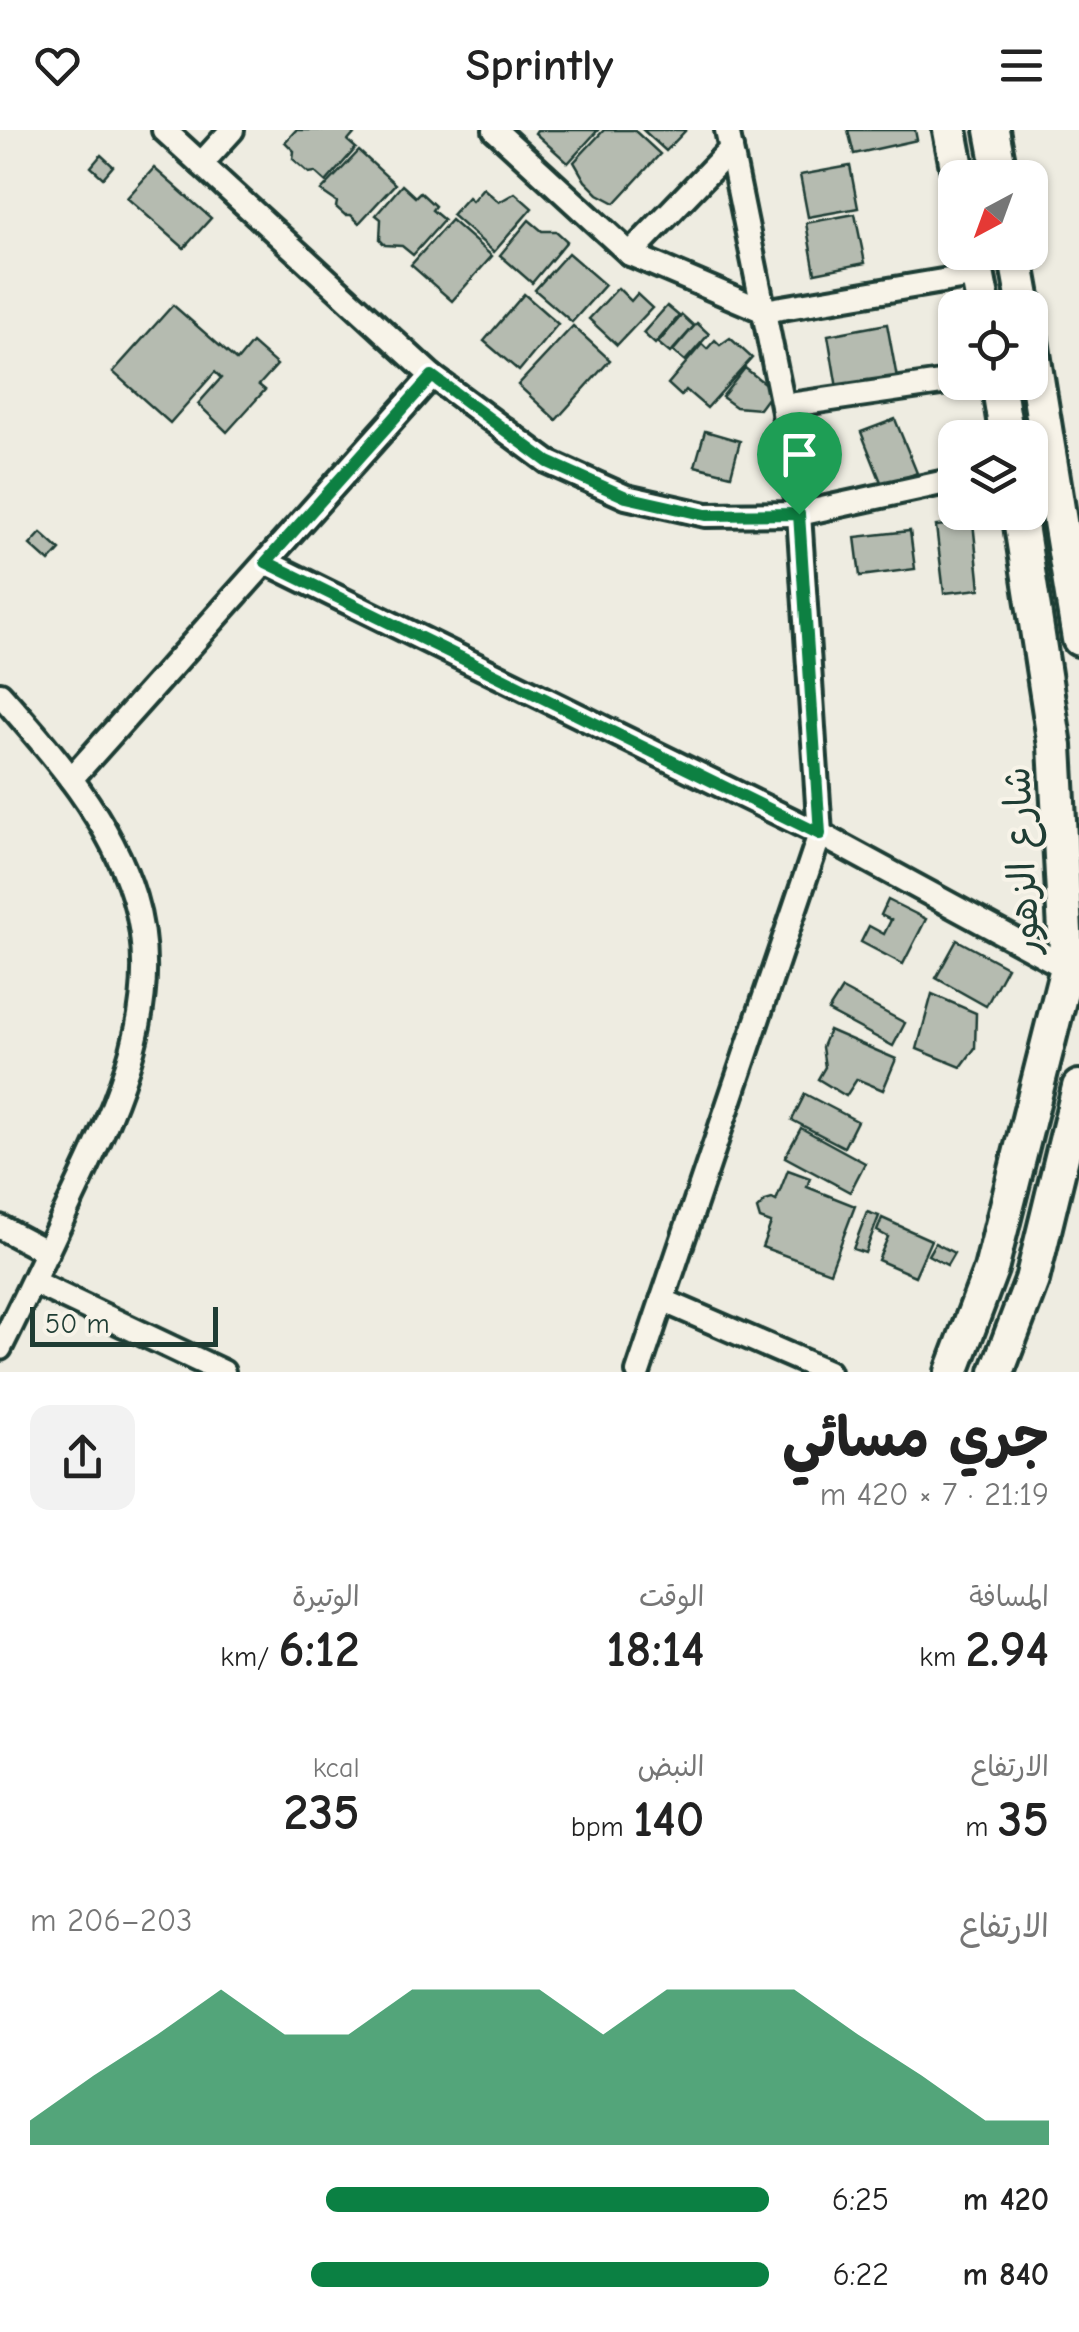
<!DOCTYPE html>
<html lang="ar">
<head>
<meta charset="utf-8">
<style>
	:root { --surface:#fff; --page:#f2f2f2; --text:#222; --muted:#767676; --accent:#0b8043 }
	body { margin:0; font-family:"Comic Neue","Playpen Sans Arabic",sans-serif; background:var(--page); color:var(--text); direction:rtl; height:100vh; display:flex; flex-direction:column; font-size:38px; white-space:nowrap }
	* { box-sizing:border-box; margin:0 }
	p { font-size:32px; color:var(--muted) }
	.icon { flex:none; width:55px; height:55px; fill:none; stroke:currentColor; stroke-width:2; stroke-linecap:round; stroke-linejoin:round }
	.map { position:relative; height:1242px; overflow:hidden; direction:ltr }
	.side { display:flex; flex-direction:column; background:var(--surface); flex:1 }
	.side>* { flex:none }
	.needle { width:65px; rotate:221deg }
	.tools { position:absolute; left:938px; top:30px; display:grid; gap:20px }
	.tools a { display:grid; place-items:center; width:110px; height:110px; border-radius:20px; background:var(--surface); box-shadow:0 2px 8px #0004; font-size:50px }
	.scale { position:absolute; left:30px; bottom:25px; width:188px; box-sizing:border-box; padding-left:10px; border:5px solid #1f3d34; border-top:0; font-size:28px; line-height:35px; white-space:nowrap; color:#1f3d34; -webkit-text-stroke:8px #f7f3e8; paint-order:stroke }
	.pin { position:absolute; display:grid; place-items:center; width:85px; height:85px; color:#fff; margin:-102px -42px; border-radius:50% 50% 50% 0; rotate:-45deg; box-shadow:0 0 10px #0007 }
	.pin .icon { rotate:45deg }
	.round { display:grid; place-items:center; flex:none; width:105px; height:105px; border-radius:20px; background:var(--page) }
	.overview { display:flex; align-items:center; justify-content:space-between; height:170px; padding:0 30px }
	h1 { font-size:55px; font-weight:700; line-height:75px }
	.stats { display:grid; grid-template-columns:repeat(3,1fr); gap:15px; height:170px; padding:10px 30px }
	.stats div { display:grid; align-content:center }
	.stats b { font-size:50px; font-weight:700 }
	.stats small { font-size:28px; font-weight:400 }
	.stats p { font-size:28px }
	.chart { height:280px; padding:20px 30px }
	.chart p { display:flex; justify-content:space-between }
	.chart svg { width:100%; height:180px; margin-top:10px; fill:var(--accent); opacity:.7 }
	ul { padding:0 30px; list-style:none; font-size:32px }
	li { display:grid; grid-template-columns:160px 120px 1fr; align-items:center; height:75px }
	li i { height:25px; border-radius:12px; background:var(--accent) }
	header { display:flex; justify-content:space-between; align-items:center; height:130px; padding:0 30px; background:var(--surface); font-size:45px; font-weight:700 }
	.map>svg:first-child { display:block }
</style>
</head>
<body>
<header><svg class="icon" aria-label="menu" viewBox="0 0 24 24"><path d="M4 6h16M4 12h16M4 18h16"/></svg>Sprintly<svg class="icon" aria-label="heart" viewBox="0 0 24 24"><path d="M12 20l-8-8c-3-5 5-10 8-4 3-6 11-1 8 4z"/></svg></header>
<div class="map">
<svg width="1079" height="1242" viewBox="0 0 1079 1242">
	<rect width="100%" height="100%" fill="#eeece1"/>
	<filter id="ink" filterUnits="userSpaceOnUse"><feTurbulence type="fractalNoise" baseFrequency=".01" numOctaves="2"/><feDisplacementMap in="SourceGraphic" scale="20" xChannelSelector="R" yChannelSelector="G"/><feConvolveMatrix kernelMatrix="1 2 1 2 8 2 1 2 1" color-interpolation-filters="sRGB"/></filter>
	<g filter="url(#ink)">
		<g fill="#b5bbb0" stroke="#1f3d34" stroke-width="2.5">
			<polygon points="296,0 350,0 354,4 348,11 356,18 326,52 315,42 309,43 293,29 294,21 285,12"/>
			<polygon points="537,0 598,0 568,33 535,3"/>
			<polygon points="604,0 634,0 660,24 615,73 598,64 585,51 574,32"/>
			<polygon points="643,0 686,0 666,21"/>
			<polygon points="848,0 915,0 917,10 854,24"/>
			<polygon points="359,21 395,54 359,93 351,85 345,85 336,77 337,72 321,61"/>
			<polygon points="101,25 113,36 103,48 91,37"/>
			<polygon points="850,36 858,78 808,87 800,45"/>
			<polygon points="154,38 211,88 184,118 127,68"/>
			<polygon points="402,55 415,67 420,62 435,76 432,80 444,90 413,125 402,116 385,115 380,110 381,89 376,85"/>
			<polygon points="483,58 499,72 515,63 532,78 494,122 452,85 468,67 472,71"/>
			<polygon points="855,84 865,133 815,143 806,93"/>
			<polygon points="451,90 492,126 452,171 411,135"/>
			<polygon points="529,90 542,101 556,101 567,111 532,153 500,125"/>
			<polygon points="568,123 605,155 572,192 535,160"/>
			<polygon points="618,158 631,171 637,164 652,178 617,215 589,189"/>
			<polygon points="524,164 558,194 519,241 484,211"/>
			<polygon points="173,175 237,231 252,213 277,235 259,255 265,260 227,302 198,274 221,248 215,242 170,293 113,242"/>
			<polygon points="667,176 679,186 655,214 643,203"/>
			<polygon points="682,185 694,196 670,223 658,213"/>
			<polygon points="697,193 709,204 685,231 673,221"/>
			<polygon points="887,194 897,248 837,258 828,205"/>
			<polygon points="573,196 610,230 556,290 518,255"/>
			<polygon points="730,208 752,228 707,278 686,260 681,266 668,254 702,214 707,219 715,210 720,215"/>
			<polygon points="745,238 773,260 759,279 736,277 722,267"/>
			<polygon points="895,289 917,343 883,357 861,302"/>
			<polygon points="705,301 740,311 731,345 695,336"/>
			<polygon points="973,392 980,459 944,463 936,396"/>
			<polygon points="910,401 915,439 860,446 855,407"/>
			<polygon points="41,403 60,420 49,432 30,415"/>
			<polygon points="888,770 926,789 903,834 861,812 869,796 884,804 891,790 881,785"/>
			<polygon points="957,810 1007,837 986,876 936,848"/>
			<polygon points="842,859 905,893 893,916 828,881"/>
			<polygon points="932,864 976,883 975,918 961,937 917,919"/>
			<polygon points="829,900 896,929 883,960 857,949 846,966 818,949 825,937 822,917"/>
			<polygon points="805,964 857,991 844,1017 792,990"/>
			<polygon points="801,998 865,1033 850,1062 785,1027"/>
			<polygon points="788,1040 810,1048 807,1057 855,1076 830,1142 762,1117 771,1093 760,1089 757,1079 765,1071 772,1069 776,1071"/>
			<polygon points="867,1082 879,1086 865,1123 853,1119"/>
			<polygon points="882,1088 931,1110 915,1146 878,1130 888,1107 877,1101"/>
			<polygon points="935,1113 954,1123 947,1135 928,1125"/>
		</g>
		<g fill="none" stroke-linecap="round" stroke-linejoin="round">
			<g stroke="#1f3d34" stroke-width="30">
				<g id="minor">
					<polyline points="164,0 432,246 548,332 626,367 706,385 799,384 955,350"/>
					<polyline points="495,0 630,124 764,181 978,145"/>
					<polyline points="201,34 232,0"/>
					<polyline points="630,124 731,19"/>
					<polyline points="783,276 955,251"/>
					<polyline points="266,432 820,704 1067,838"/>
					<path d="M0,564C53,624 110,688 134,767C166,872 117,973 73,1066C49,1117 25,1168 0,1218"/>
					<polyline points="71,649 432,246"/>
					<polyline points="0,1097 47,1122"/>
					<polyline points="33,1152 223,1242"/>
					<polyline points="662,1170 828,1242"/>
					<polyline points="638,1242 820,704 799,384 783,276 727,0"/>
				</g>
			</g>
			<g stroke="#1f3d34" stroke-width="40">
				<g id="secondary">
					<polyline points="950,0 959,48"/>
					<polyline points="992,0 1001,48"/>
					<polyline points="973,122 984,178"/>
					<polyline points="1015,122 1025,178"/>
					<polyline points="1030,205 1079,509"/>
					<polyline points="998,252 1007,308"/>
					<polyline points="952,1242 991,1139 1067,838 1055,616 1019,382"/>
					<polyline points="997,1242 1032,1150 1079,957"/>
				</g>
			</g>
			<use href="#minor" stroke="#f7f3e8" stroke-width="22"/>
			<use href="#secondary" stroke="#f7f3e8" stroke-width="32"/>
		</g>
	</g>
	<g fill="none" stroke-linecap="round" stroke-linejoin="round" filter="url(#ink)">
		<g stroke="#fff" stroke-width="20">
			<polygon id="route" points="432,246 548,332 626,367 706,385 799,384 820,704 266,432"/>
		</g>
		<use href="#route" stroke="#0b8043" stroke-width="12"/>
	</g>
	<g text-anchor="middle" stroke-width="8" stroke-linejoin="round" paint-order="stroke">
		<g font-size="38" fill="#1f3d34" stroke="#f7f3e8">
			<text transform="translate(1021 731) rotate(-93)" y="13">شارع الزهور</text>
		</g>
	</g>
</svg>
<div class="tools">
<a><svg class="needle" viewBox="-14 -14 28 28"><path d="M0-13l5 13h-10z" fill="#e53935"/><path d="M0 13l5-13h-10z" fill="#767676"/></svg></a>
<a><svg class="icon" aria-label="locate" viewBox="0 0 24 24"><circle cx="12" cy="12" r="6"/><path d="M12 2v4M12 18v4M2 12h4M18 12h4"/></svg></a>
<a><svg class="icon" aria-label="layers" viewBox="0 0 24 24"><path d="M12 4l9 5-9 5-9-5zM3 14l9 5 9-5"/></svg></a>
</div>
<div class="scale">50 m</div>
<div class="pin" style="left:799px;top:384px;background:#1e9e55"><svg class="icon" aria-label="arrive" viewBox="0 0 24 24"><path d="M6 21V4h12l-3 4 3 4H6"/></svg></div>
</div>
<section class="side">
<div class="overview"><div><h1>جري مسائي</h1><p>21:19 · 7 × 420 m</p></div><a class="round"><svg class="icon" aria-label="share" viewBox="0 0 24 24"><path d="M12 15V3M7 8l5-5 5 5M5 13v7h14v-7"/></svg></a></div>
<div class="stats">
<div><p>المسافة</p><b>2.94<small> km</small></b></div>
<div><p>الوقت</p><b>18:14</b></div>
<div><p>الوتيرة</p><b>6:12<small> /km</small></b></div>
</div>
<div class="stats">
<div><p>الارتفاع</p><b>35<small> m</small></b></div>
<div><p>النبض</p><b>140<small> bpm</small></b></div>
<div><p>kcal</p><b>235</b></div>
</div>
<div class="chart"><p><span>الارتفاع</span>203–206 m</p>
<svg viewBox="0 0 160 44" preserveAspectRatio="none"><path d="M0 44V38L10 27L20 17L30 6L40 17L50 17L60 6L70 6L80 6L90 17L100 6L110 6L120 6L130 17L140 27L150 38L160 38V44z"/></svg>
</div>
<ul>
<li><b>420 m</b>6:25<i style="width:60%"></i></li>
<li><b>840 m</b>6:22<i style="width:62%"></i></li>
</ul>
</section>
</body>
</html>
